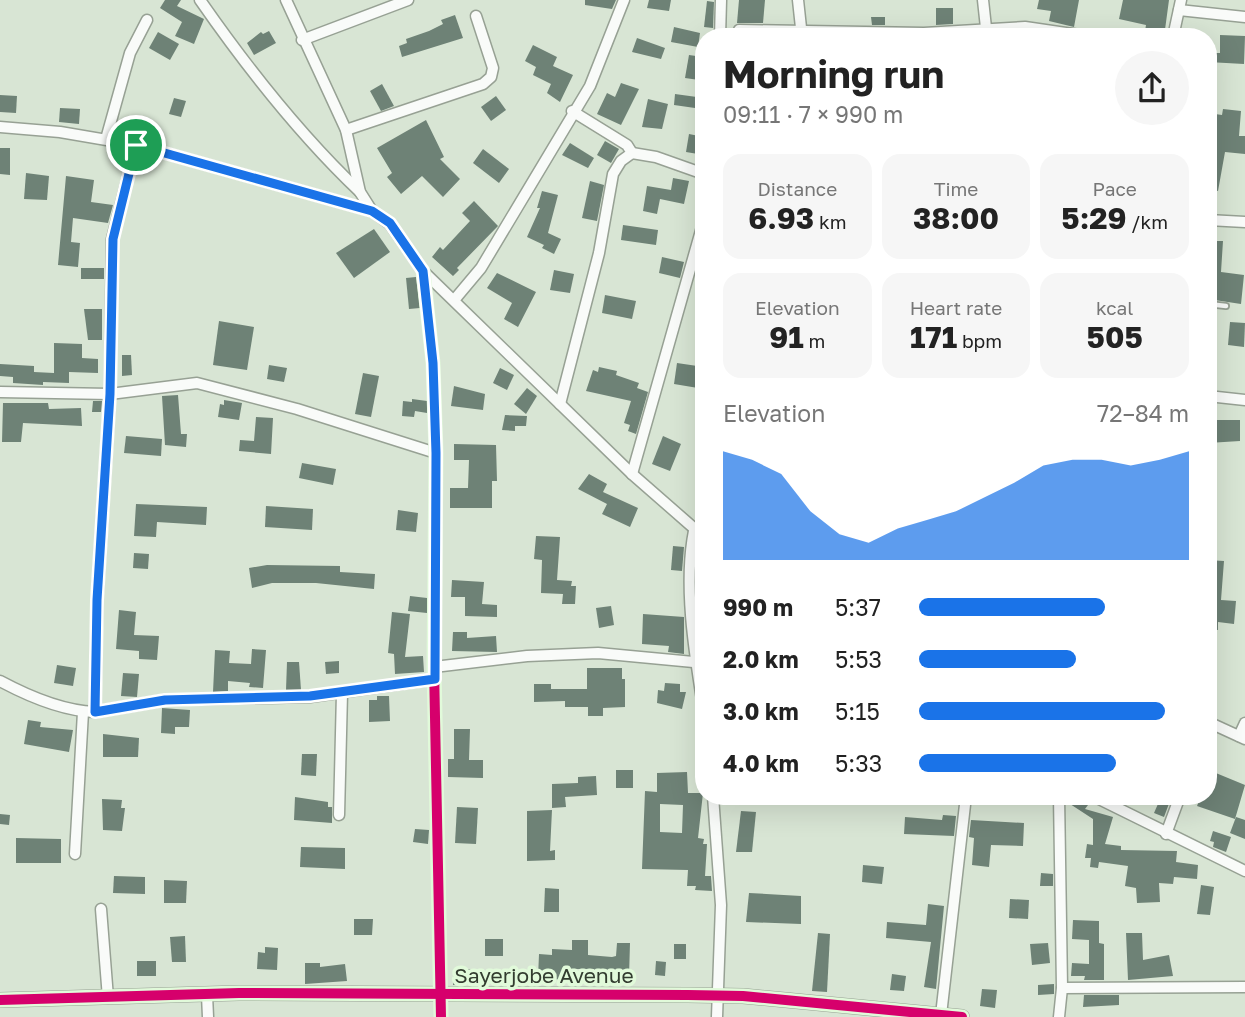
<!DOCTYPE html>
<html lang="en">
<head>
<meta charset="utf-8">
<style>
	:root { --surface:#fff; --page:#f6f6f6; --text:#222; --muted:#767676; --accent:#1a73e8 }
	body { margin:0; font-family:"Golos Text",sans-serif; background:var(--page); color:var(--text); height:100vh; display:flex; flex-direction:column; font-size:26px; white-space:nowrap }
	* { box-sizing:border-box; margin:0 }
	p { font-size:23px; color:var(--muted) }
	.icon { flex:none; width:38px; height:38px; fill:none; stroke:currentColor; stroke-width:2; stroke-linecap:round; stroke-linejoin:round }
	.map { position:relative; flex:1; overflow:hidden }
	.panel { position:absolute; left:695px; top:28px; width:522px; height:777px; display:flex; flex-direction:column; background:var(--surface); border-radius:28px; box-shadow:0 7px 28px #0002 }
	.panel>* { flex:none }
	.pin { position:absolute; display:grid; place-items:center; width:60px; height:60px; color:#fff; margin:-30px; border:4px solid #fff; border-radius:50%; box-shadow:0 2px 7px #0007 }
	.round { display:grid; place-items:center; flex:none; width:74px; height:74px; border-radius:37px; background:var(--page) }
	.head { display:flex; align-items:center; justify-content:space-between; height:119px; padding:0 28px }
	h1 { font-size:38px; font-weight:700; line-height:52px }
	.figures { display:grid; grid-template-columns:repeat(3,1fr); gap:10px; height:119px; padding:7px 28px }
	.figures div { display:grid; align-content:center; border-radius:18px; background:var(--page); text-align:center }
	.figures b { font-size:30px; font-weight:700 }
	.figures small { font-size:19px; font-weight:400 }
	.figures p { font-size:19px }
	.chart { height:196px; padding:14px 28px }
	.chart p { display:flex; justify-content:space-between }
	.chart svg { width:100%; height:126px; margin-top:7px; fill:var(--accent); opacity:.7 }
	ul { padding:0 28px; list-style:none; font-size:23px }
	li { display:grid; grid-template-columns:112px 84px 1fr; align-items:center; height:52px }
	li i { height:18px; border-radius:9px; background:var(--accent) }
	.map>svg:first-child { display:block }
</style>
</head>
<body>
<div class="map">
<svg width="1245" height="1017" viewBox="0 0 1245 1017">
	<rect width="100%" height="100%" fill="#d8e5d4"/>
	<g fill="#6e8276" fill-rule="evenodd">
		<polygon points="165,0 181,0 177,6 204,19 194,44 175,36 182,22 160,8"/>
		<polygon points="585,0 616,0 612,9 585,5"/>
		<polygon points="649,0 671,0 669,11 647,8"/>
		<polygon points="739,0 765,0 763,23 737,23"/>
		<polygon points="1039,0 1079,0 1074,27 1049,21 1051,11 1037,9"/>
		<polygon points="1123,0 1169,0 1164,37 1144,37 1146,25 1119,19"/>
		<polygon points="707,1 714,2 713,28 704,27"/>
		<polygon points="936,8 953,8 953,24 936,25"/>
		<polygon points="455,15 463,38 402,57 399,46 407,43 406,39 429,31 443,24 441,20"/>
		<polygon points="871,17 885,17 885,25 872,25"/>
		<polygon points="674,27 700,33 698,47 671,42"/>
		<polygon points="269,31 276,43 254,55 247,43 261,32 263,34"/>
		<polygon points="158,32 179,44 170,60 149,48"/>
		<polygon points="1220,35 1245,36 1244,64 1208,62 1208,53 1220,53"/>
		<polygon points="637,38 665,48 661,59 632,52"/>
		<polygon points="533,45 557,57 553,66 573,75 560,102 547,93 551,84 533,75 536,67 525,61"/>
		<polygon points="689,55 703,57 699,80 685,78"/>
		<polygon points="621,83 639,89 621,125 597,114 607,93 615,97"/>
		<polygon points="382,84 394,106 381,111 370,91"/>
		<polygon points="675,94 704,98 702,109 674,105"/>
		<polygon points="0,95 17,96 16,113 0,112"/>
		<polygon points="496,96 506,110 491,121 481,107"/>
		<polygon points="174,98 186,101 181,117 169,114"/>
		<polygon points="648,99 668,104 662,129 642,127"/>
		<polygon points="60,108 80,109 79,124 59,122"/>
		<polygon points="1223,109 1241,111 1239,136 1245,136 1245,154 1225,152 1218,191 1208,189 1208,169 1210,169 1214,148 1208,148 1208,113 1222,115"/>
		<polygon points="426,120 444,157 440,159 460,179 443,197 422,176 401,194 387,177 392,173 377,148"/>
		<polygon points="689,134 704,137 704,155 686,152"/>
		<polygon points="605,141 619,149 611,163 597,155"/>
		<polygon points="570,143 594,158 588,168 562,155"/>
		<polygon points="0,148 10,148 10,175 0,174"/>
		<polygon points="483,149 509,169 499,183 473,163"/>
		<polygon points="26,173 49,176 47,200 24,199"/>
		<polygon points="66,176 94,180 91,202 113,205 108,223 73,218 71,242 80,243 78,267 58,265"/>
		<polygon points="673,178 689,181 684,204 660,199 657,214 643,211 647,186 671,190"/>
		<polygon points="590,181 604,185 597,221 582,218"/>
		<polygon points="542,191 558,195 548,233 561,239 554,254 542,248 544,245 527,237 540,208 537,208"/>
		<polygon points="474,201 498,226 457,268 459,270 453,276 432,257 440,247 443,250 470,221 462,213"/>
		<polygon points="623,225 658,230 656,245 621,240"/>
		<polygon points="374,229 390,252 354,278 336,253"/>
		<polygon points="1208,241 1223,241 1221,272 1244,275 1241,304 1208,299"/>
		<polygon points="662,257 684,262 680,278 659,273"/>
		<rect x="81" y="268" width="23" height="11"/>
		<polygon points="554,270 574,274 570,293 550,290"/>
		<polygon points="497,273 536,292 518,327 504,319 512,303 487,288"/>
		<polygon points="416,277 420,308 409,309 406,278"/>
		<polygon points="605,295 636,301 632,319 602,313"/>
		<polygon points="84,309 102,309 102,340 88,340"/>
		<polygon points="219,321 254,327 247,370 213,365"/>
		<polygon points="1230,322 1245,323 1244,347 1228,345"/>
		<polygon points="54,343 82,344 82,358 98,359 98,373 69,372 69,383 43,382 43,385 13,383 13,377 0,376 0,364 34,366 34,372 54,373"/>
		<polygon points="122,355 131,355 132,375 122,376"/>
		<rect x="1208" y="355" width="8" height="34"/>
		<polygon points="677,363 704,367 704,389 674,384"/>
		<polygon points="269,365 287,368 284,382 267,379"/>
		<polygon points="599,367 617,371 616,375 639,383 637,388 648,392 636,434 628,431 630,425 624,423 631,401 586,391 593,370 598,372"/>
		<polygon points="500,368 514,375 507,390 493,383"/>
		<polygon points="363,373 379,376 371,417 355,414"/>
		<polygon points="454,386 485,394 483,410 451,406"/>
		<polygon points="527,388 537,396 526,414 514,404"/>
		<polygon points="178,395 181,434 187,434 186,447 165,445 162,396"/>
		<polygon points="412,399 427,401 427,413 415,411 414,417 402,416 403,401 412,402"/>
		<polygon points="224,400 242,403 239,420 218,417 220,404 224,405"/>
		<polygon points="93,401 102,401 101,412 92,412"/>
		<polygon points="3,403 48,403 49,409 81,408 82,426 23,423 21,442 2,442"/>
		<polygon points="1208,414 1217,415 1216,420 1240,420 1240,441 1208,443"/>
		<polygon points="505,415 527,416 526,426 515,426 515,431 502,430"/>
		<polygon points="256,417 273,418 271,454 239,451 240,440 254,441"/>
		<polygon points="126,436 162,439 161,456 124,453"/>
		<polygon points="663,436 681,444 670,471 652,464"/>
		<polygon points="454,444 496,445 497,481 492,481 492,508 450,508 450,488 468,488 469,460 454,460"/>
		<polygon points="302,463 336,469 333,485 299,478"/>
		<polygon points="589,474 607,484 603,492 638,508 630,527 602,514 607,504 578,489"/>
		<polygon points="136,504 207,507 206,525 157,522 156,537 134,536"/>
		<polygon points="266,506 313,509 312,530 265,527"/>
		<polygon points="398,510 418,513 416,532 396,530"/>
		<polygon points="536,536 560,537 557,580 572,581 571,586 576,586 575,604 562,604 563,594 541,593 542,560 534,559"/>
		<polygon points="673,546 684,547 682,571 671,570"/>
		<polygon points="134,553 149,554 148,569 133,568"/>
		<polygon points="1208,560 1224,561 1221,600 1236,601 1234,624 1218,622 1218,630 1208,629"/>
		<polygon points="267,565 340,566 340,572 375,574 374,589 316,583 272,583 252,588 249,568"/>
		<polygon points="452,580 484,582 482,604 497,605 497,617 465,616 465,597 451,597"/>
		<polygon points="410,596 427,598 427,613 408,611"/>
		<polygon points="611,606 614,625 599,628 596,608"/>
		<polygon points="119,610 136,612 134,635 159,636 157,660 139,659 139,651 116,649"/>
		<polygon points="392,612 410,614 405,657 423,656 424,672 395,674 394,654 388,653"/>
		<polygon points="643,614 684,617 684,654 668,652 669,646 642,644"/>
		<polygon points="453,632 467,632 467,638 496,636 497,652 452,651"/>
		<polygon points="252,649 266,650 263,688 249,687 250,683 228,681 228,691 213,692 215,650 230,651 229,663 251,664"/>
		<polygon points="339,661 339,673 326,674 325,662"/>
		<polygon points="287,662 299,662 301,690 286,690"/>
		<polygon points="57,665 76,668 73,686 54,683"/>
		<polygon points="587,668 622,668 622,679 625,679 625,707 603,708 603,716 588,716 588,707 565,707 565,701 534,702 534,684 551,684 551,689 587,689"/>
		<polygon points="123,673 139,674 137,697 121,696"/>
		<polygon points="665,683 680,684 680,692 686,692 682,709 657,703 658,690 664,691"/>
		<polygon points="377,696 389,696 390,721 369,722 369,700 377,700"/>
		<polygon points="162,708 190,710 189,727 175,727 175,734 161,733"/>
		<polygon points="28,720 41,722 40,727 73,730 69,752 24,744"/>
		<polygon points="454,729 470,729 469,760 483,760 483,778 448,777 448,759 454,759"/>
		<polygon points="103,734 139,738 138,757 103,757"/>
		<polygon points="302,754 317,754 316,776 301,775"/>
		<rect x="616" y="770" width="17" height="18"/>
		<polygon points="1211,771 1245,785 1235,819 1197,806 1201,796 1208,796"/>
		<path d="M687,772L688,793H703L698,838L704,839L703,844H707L705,876H711L712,891L695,890L696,886H687L688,870L642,869L645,791L657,792V773ZM660,804L683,805L682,833L660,832Z"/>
		<polygon points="596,776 597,795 565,797 566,807 552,808 552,784 578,783 578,777"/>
		<polygon points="1070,796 1088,805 1085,809 1113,817 1105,844 1121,846 1121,850 1177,851 1176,862 1198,865 1197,879 1174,877 1173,884 1159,883 1160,902 1137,903 1136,888 1125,886 1128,866 1099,862 1098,868 1090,867 1091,858 1085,858 1087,844 1093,845 1093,819 1067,802"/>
		<polygon points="295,797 328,802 328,807 332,807 332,823 294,820"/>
		<polygon points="1161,797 1170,801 1164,817 1154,813"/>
		<polygon points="102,799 122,800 121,808 125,808 122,831 103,830"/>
		<polygon points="457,807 478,808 476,844 455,843"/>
		<polygon points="552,810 550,851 555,850 555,860 527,861 527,811"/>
		<polygon points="741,811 756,812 752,852 736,852"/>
		<polygon points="0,814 10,815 9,825 0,824"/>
		<polygon points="943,815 956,816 954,836 904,834 905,817 942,820"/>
		<polygon points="1236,817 1245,820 1245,839 1230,833"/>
		<polygon points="971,820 1024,823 1023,846 991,845 989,867 972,865 974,838 969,837"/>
		<polygon points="415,829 429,830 428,844 413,842"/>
		<polygon points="1213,831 1231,837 1226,852 1213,847 1214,842 1210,841"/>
		<polygon points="16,838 61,839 61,863 16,863"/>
		<polygon points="301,847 345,848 345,869 300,867"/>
		<polygon points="863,865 884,867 882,884 862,882"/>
		<polygon points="1041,873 1053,874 1053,886 1040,886"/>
		<polygon points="114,876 145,877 145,894 113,893"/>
		<polygon points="164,880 187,881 186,903 164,903"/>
		<polygon points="1201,885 1214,887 1210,915 1197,914"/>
		<polygon points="545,888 559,889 559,912 544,912"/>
		<polygon points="749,893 801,896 801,924 746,922"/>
		<polygon points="1010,899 1029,900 1028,919 1009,918"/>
		<polygon points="928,904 944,906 936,989 924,987 931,942 886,938 887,922 926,925"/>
		<polygon points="354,919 373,919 372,935 354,935"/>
		<polygon points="1073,920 1099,921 1099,943 1104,944 1104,980 1084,980 1085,976 1071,976 1072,963 1089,964 1089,940 1072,939"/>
		<polygon points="818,933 830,934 827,992 812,991"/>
		<polygon points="1126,933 1142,933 1143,960 1169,955 1173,976 1128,980"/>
		<polygon points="185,936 186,962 172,962 170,937"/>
		<rect x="485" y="939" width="18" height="17"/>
		<polygon points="572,940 588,940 588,955 612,957 616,956 617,943 630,943 629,977 593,974 594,969 567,969 566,980 538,978 539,954 552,955 552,949 572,950"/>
		<polygon points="1048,943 1050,963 1032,965 1030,944"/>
		<rect x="674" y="944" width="12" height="15"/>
		<polygon points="265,947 278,948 277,970 257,969 258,952 265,953"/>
		<rect x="137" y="961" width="19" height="15"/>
		<polygon points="656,961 666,962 665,976 655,975"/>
		<polygon points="305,963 320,963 320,967 345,964 347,981 305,984"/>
		<polygon points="475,969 476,984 453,985 453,970"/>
		<polygon points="892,974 906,976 904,991 890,990"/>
		<polygon points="1054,984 1054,994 1038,995 1038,985"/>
		<polygon points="982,989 997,990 995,1008 980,1006"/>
		<polygon points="1084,995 1119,995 1119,1005 1083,1007"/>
	</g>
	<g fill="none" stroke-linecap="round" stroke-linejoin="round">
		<g stroke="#97a194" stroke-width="8">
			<polyline id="service" points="1208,304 1226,306"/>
		</g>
		<g stroke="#97a194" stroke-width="13">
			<g id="minor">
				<path d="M200,0C248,69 299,134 360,192"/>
				<polyline points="286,0 346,130 360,192 372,211 390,224 423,271 632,474 704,537"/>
				<polyline points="798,0 802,37"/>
				<polyline points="983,0 987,37"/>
				<polyline points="1179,10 1245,17"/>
				<polyline points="739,30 924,33 1025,27 1093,37"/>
				<polyline points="720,37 721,0"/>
				<polyline points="1173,37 1181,0"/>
				<polyline points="302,40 408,0"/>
				<polyline points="0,127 60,132 136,145 372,211"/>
				<polyline points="346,130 483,84 491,77 493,68 476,16"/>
				<polyline points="106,139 130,53 147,20"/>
				<polyline points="632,153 656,157 704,174"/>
				<polyline points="1208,220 1245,222"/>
				<polyline points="423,271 433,363 436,453 434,667 441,1017"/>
				<polyline points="455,299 481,268 590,86 624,0"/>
				<polyline points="0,392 110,394 197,383 297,409 436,453"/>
				<polyline points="1208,396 1245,400"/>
				<polyline points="560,404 599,253 613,174 621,161 632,153 627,145 572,111"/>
				<polyline points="632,474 704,220"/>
				<path d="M694,531C683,586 695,656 704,712"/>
				<polyline points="434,667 527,656 598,653 704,663"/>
				<path d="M0,681C28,696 63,711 95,712L165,700L310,697L435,679"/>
				<polyline points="95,712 97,601 110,394 112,239 136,145"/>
				<polyline points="1208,722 1245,739"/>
				<polyline points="1239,736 1245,723"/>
				<polyline points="713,796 721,905 717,1017"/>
				<polyline points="1059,796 1062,988 1059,1017"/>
				<polyline points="1093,796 1245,871"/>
				<polyline points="339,815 342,693"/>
				<polyline points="1166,834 1180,796"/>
				<polyline points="75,854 83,712"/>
				<polyline points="101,909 108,998"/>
				<polyline points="1062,988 1245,987"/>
				<polyline points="207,995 208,1017"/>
				<polyline points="941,1015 966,796"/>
			</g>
		</g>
		<g stroke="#97a194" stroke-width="16">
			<polyline id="tertiary" points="0,1000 239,993 688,995 743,996 962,1017"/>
		</g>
		<use href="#service" stroke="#f9fbf9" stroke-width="4.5"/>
		<use href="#minor" stroke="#f9fbf9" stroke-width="10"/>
		<use href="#tertiary" stroke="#f9fbf9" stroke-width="12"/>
		<g stroke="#e1fada" stroke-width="15">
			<g id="cycleway">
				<polyline points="423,271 433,363 436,453 434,667 441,1017"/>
				<polyline points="0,1000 239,993 688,995 743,996 962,1017"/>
			</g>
		</g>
		<use href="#cycleway" stroke="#d6006c" stroke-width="10"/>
	</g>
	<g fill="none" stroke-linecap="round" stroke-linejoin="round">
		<g stroke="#fff" stroke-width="14">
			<polygon id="route" points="136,145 372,211 390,223 423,271 433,363 436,453 435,679 310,696 165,700 95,712 97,600 110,394 113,239"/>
		</g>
		<use href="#route" stroke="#1a73e8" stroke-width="9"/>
	</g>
	<g text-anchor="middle" stroke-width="7" stroke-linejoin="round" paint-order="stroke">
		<g font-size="21" fill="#323c2f" stroke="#e1fada">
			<text x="544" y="983">Sayerjobe Avenue</text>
		</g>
	</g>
</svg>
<div class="pin" style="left:136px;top:145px;background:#1e9e55"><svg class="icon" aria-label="arrive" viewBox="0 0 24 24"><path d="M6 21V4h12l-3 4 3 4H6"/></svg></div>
<section class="panel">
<div class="head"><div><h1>Morning run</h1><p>09:11 · 7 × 990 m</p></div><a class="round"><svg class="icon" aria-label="share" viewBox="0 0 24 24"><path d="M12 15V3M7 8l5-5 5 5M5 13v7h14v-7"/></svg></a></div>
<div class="figures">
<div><p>Distance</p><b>6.93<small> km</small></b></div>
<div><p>Time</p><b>38:00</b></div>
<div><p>Pace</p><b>5:29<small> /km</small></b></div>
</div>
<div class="figures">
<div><p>Elevation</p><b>91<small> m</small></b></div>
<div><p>Heart rate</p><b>171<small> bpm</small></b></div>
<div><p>kcal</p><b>505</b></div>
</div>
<div class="chart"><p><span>Elevation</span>72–84 m</p>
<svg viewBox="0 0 160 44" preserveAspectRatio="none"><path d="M0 44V6L10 9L20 14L30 27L40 35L50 38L60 33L70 30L80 27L90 22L100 17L110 11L120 9L130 9L140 11L150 9L160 6V44z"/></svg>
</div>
<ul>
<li><b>990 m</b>5:37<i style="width:69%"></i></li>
<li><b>2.0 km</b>5:53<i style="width:58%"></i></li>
<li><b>3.0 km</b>5:15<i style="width:91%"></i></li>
<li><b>4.0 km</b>5:33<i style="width:73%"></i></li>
</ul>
</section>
</div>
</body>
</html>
